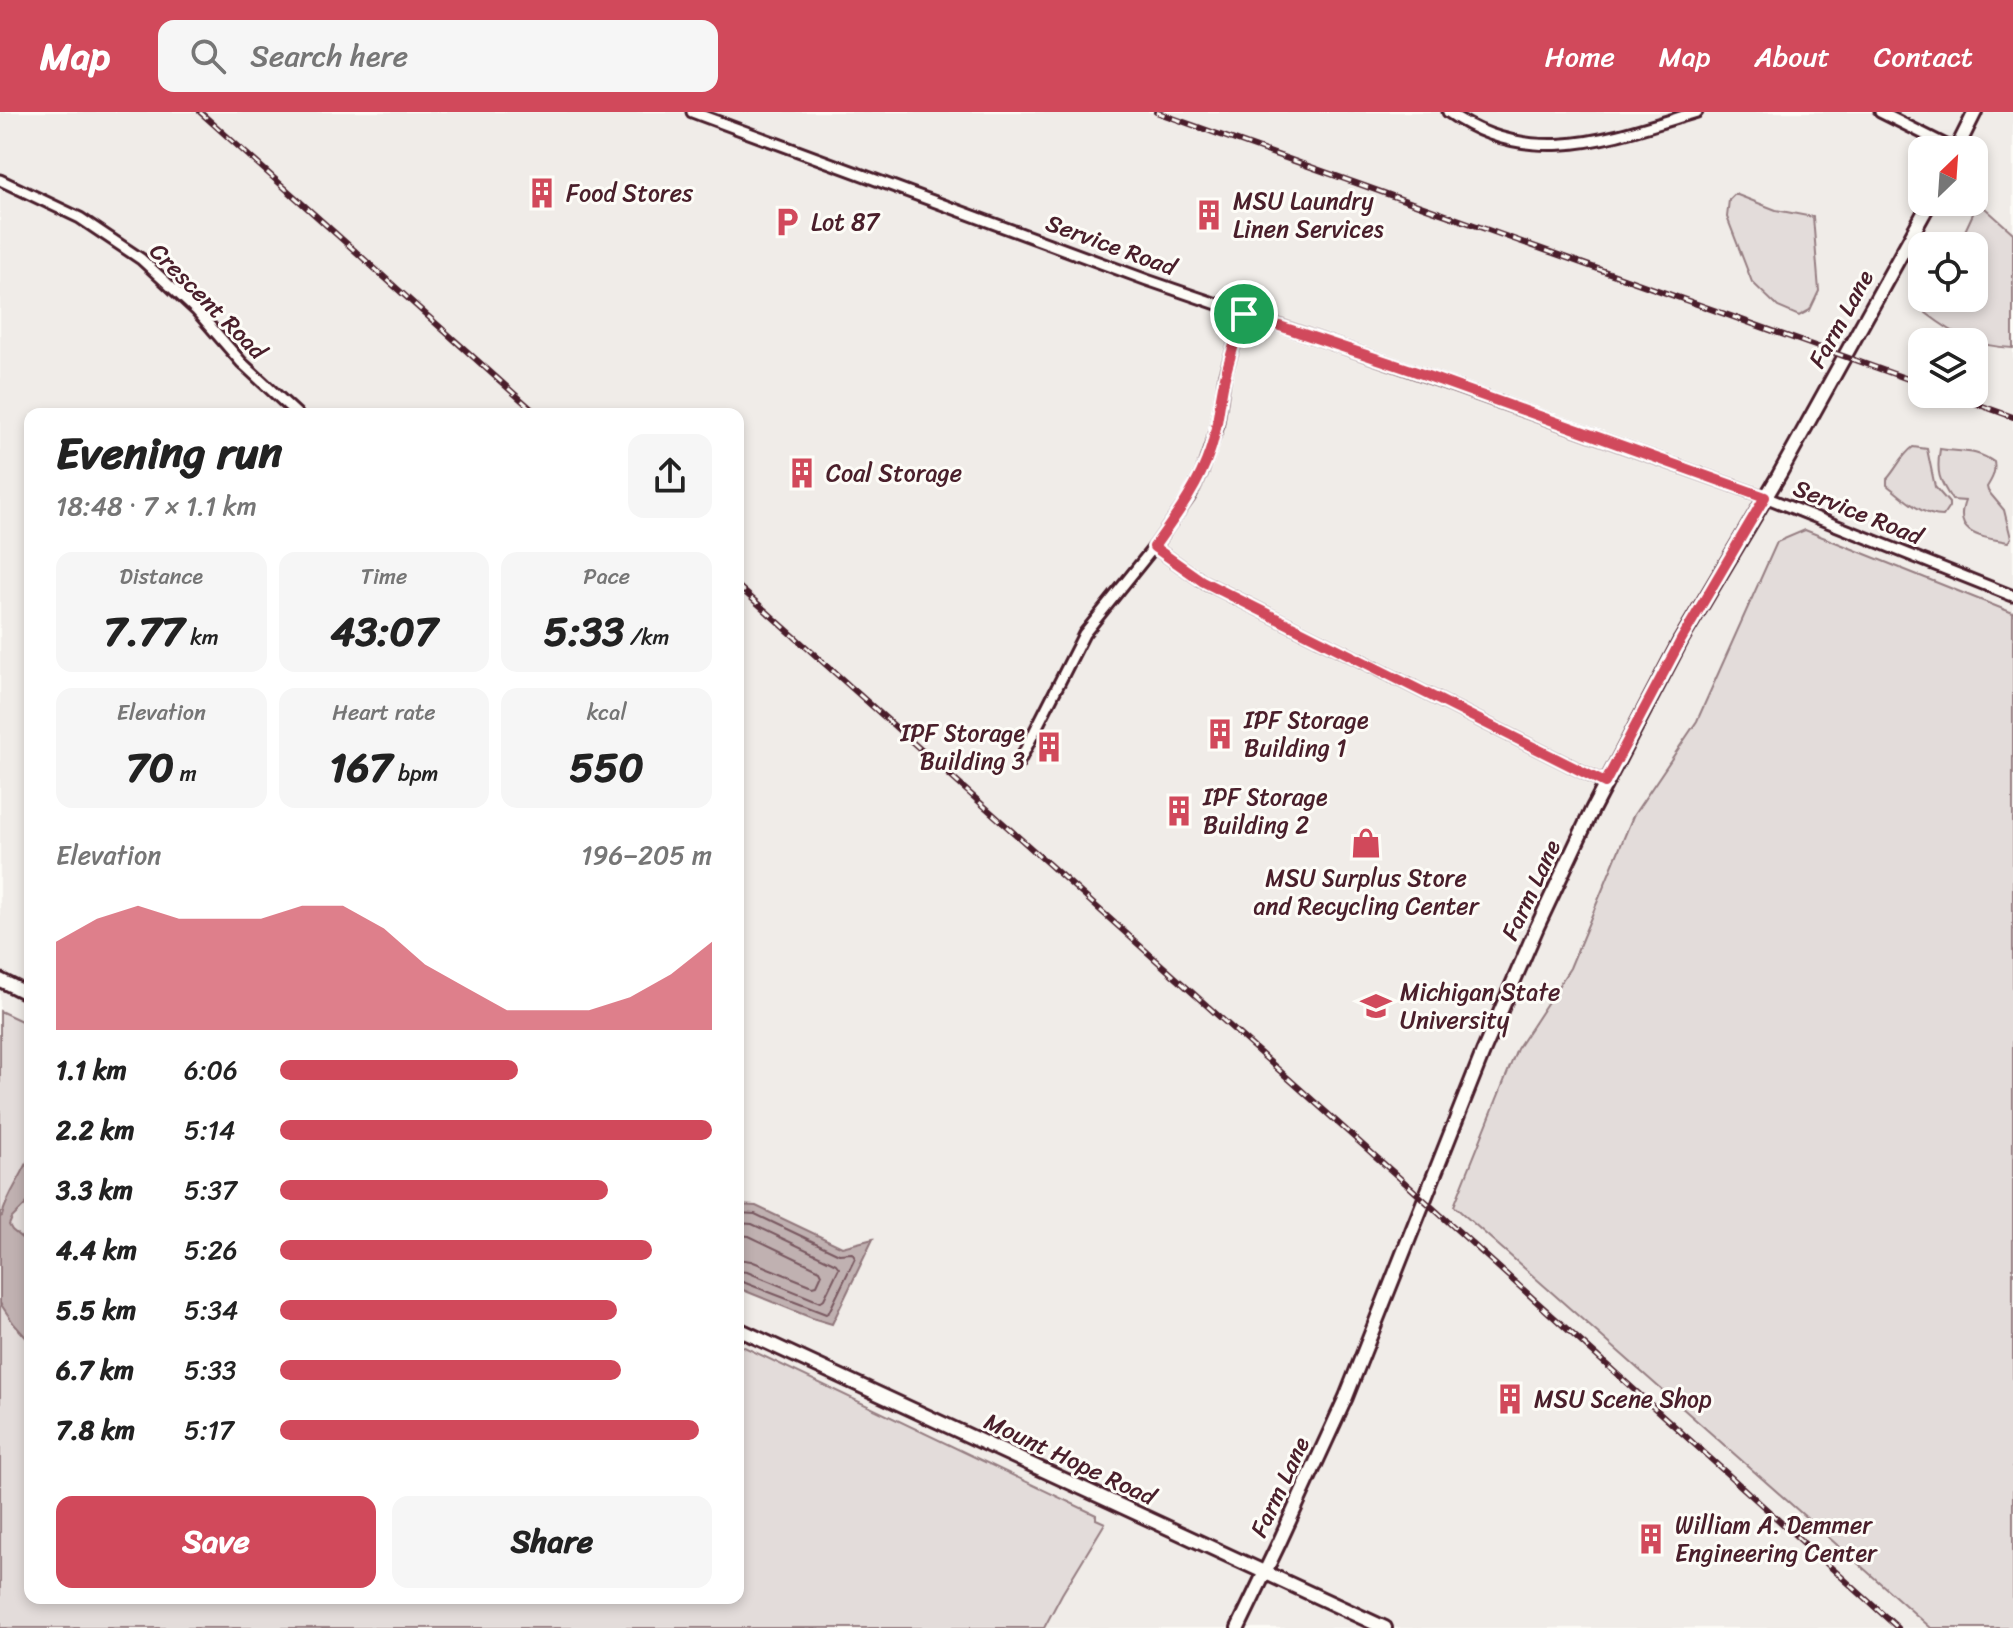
<!DOCTYPE html>
<html lang="en">
<head>
<meta charset="utf-8">
<style>
	:root { --surface:#fff; --page:#f6f6f6; --text:#222; --muted:#767676; --accent:#d1495b }
	body { margin:0; font-family:Sriracha,sans-serif; background:var(--page); color:var(--text); height:100vh; display:flex; flex-direction:column; font-size:30px; white-space:nowrap }
	* { box-sizing:border-box; margin:0 }
	p { font-size:26px; color:var(--muted) }
	.icon { flex:none; width:44px; height:44px; fill:none; stroke:currentColor; stroke-width:2; stroke-linecap:round; stroke-linejoin:round }
	.map { position:relative; flex:1; overflow:hidden }
	.drawer { position:absolute; left:24px; top:296px; width:720px; height:1196px; display:flex; flex-direction:column; background:var(--surface); border-radius:16px; box-shadow:0 4px 12px #0003 }
	.drawer>* { flex:none }
	.needle { width:52px; rotate:25deg }
	.tools { position:absolute; left:1908px; top:24px; display:grid; gap:16px }
	.tools a { display:grid; place-items:center; width:80px; height:80px; border-radius:16px; background:var(--surface); box-shadow:0 4px 12px #0003; font-size:40px }
	.pin { position:absolute; display:grid; place-items:center; width:68px; height:68px; color:#fff; margin:-34px; border:4px solid #fff; border-radius:50%; box-shadow:0 2px 8px #0007 }
	.round { display:grid; place-items:center; flex:none; width:84px; height:84px; border-radius:16px; background:var(--page) }
	.overview { display:flex; align-items:center; justify-content:space-between; height:136px; padding:0 32px }
	h1 { font-size:44px; font-weight:700; line-height:60px }
	.stats { display:grid; grid-template-columns:repeat(3,1fr); gap:12px; height:136px; padding:8px 32px }
	.stats div { display:grid; align-content:center; border-radius:16px; background:var(--page); text-align:center }
	.stats b { font-size:40px; font-weight:700 }
	.stats small { font-size:22px; font-weight:400 }
	.stats p { font-size:22px }
	.chart { height:224px; padding:16px 32px }
	.chart p { display:flex; justify-content:space-between }
	.chart svg { width:100%; height:144px; margin-top:8px; fill:var(--accent); opacity:.7 }
	.button { display:flex; gap:16px; margin-top:auto; padding:16px 32px }
	.button a { flex:1; height:92px; border-radius:16px; background:var(--accent); color:#fff; font-size:32px; font-weight:700; line-height:92px; text-align:center }
	.button a+a { background:var(--page); color:var(--text) }
	ul { padding:0 32px; list-style:none; font-size:26px }
	li { display:grid; grid-template-columns:128px 96px 1fr; align-items:center; height:60px }
	li i { height:20px; border-radius:10px; background:var(--accent) }
	header { display:flex; align-items:center; gap:48px; box-sizing:border-box; height:112px; padding:0 40px; background:var(--accent); color:#fff }
	header strong { font-size:38px }
	nav { display:flex; gap:44px; margin-inline-start:auto; font-size:28px }
	.search { width:560px; height:72px; background:var(--page); display:flex; align-items:center; gap:20px; box-sizing:border-box; padding:0 28px; border-radius:16px; color:var(--muted); font-size:30px }
	.map>svg:first-child { display:block }
</style>
</head>
<body>
<header>
<strong>Map</strong>
<div class="search"><svg class="icon" aria-label="search" viewBox="0 0 24 24"><circle cx="10" cy="10" r="6"/><path d="M15 15l6 6"/></svg>Search here</div>
<nav><a>Home</a><a>Map</a><a>About</a><a>Contact</a></nav>
</header>
<div class="map">
<svg width="2013" height="1516" viewBox="0 0 2013 1516">
	<rect width="100%" height="100%" fill="#fdfcf7"/>
	<filter id="ink" filterUnits="userSpaceOnUse"><feTurbulence type="fractalNoise" baseFrequency=".0125" numOctaves="2"/><feDisplacementMap in="SourceGraphic" scale="16" xChannelSelector="R" yChannelSelector="G"/><feConvolveMatrix kernelMatrix="1 2 1 2 8 2 1 2 1" color-interpolation-filters="sRGB"/></filter>
	<g filter="url(#ink)">
		<path fill="#f0ece8" fill-rule="evenodd" d="M0,0H2013V1516H0ZM1922,38H1974V90H1922ZM1922,134H1974V186H1922ZM1922,230H1974V282H1922ZM30,302H738V1486H30Z"/>
		<g fill="#e3dcda" stroke="#967e82" stroke-width="2">
			<polygon points="1735,82 1776,98 1813,105 1819,179 1810,198 1799,204 1778,195 1752,170 1727,105 1729,88"/>
			<path d="M1977,93L1985,96L2013,121V236C1975,234 1956,224 1926,201L1933,186H1974V134H1958Z"/>
			<path d="M1913,335L1927,337L1935,375L1949,391V395L1943,404C1922,404 1903,386 1887,373V367C1897,356 1901,344 1913,335Z"/>
			<path d="M1940,337C1961,341 1974,336 1994,350C1996,360 1992,367 1987,375L1988,379L2004,398L2011,426L2008,430C1982,425 1952,423 1965,389L1952,388C1939,368 1936,361 1940,337Z"/>
			<polygon points="1805,418 2013,501 2013,1516 1931,1516 1454,1094 1517,937 1570,856 1633,704 1697,609 1777,430"/>
			<polygon points="0,899 30,913 30,1486 738,1486 738,1232 1096,1403 1096,1407 1105,1411 1062,1482 1044,1516 0,1516"/>
		</g>
		<g fill="#c0b1b1" stroke="#91777b" stroke-width="2">
			<path d="M30,1044V1088L12,1106L9,1113L12,1118L30,1133V1230L14,1212L0,1191V1105L2,1104C7,1082 22,1065 30,1044Z"/>
			<polygon points="738,1093 756,1094 842,1135 873,1127 832,1212 812,1206 738,1176"/>
		</g>
		<g fill="none" stroke-linecap="round" stroke-linejoin="round">
			<g stroke="#795961" stroke-width="2">
				<polyline points="738,1101 755,1102 839,1142 852,1141 855,1146 829,1200 826,1202 743,1170 738,1169"/>
				<polyline points="738,1111 752,1112 836,1152 839,1156 824,1187 820,1190 747,1160 738,1159"/>
				<polyline points="738,1123 749,1124 820,1158 822,1162 817,1173 813,1174 751,1149 738,1147"/>
			</g>
			<g stroke="#4a1f2b" stroke-width="15">
				<g id="street">
					<polyline points="692,0 1147,168 1406,257 1765,385 2013,484"/>
					<path d="M1448,0C1531,58 1610,26 1697,0"/>
					<polyline points="1880,0 1956,38"/>
					<polyline points="0,68 80,106 141,147 197,199 242,251 297,302"/>
					<polyline points="1154,435 1202,469 1605,671"/>
					<polyline points="1018,652 1084,522 1154,435 1190,384 1202,360 1217,316 1225,262 1244,202"/>
				</g>
			</g>
			<g stroke="#4a1f2b" stroke-width="18">
				<g id="secondary">
					<polyline points="1956,38 1975,0"/>
					<polyline points="0,868 30,883"/>
					<polyline points="738,1217 1385,1516"/>
					<polyline points="1238,1516 1279,1431 1346,1285 1483,940 1537,815 1592,698 1681,528 1779,363 1930,90"/>
				</g>
			</g>
			<use href="#street" stroke="#fdfcf7" stroke-width="9"/>
			<use href="#secondary" stroke="#fdfcf7" stroke-width="12"/>
			<g stroke="#4a1f2b" stroke-width="6">
				<g id="rail">
					<polyline points="200,0 537,302"/>
					<polyline points="1156,0 1922,272"/>
					<polyline points="1949,282 2013,305"/>
					<polyline points="738,474 1403,1069 1898,1516"/>
				</g>
			</g>
			<use href="#rail" stroke="#fdfcf7" stroke-width="3" stroke-dasharray="9" stroke-linecap="butt"/>
		</g>
	</g>
	<g fill="none" stroke-linecap="round" stroke-linejoin="round" filter="url(#ink)">
		<g stroke="#fff" stroke-width="16">
			<path id="route" d="M1244,202L1411,258L1765,385L1681,528L1605,671L1202,469L1154,435C1176,404 1198,375 1210,339C1219,314 1219,286 1226,261C1231,241 1238,221 1244,202Z"/>
		</g>
		<use href="#route" stroke="#d1495b" stroke-width="10"/>
	</g>
	<defs>
		<g id="building-bare" transform="scale(2.4)"><path d="M-4-6H4V6H1V3H-1V6H-4ZM-2.5-4.3h1.7v1.8h-1.7ZM.8-4.3h1.7v1.8H.8ZM-2.5-1h1.7V.8h-1.7ZM.8-1h1.7V.8H.8Z" fill="#d1495b" stroke="#fdfcf7" stroke-width="2.5" paint-order="stroke"/></g>
		<g id="parking-bare" transform="scale(2.4)"><path d="M-3.5-5.5H1a3.5 3.5 0 0 1 0 7H-1V5.5H-3.5ZM-1-3.4V-.6H.8a1.4 1.4 0 0 0 0-2.8Z" fill="#d1495b" stroke="#fdfcf7" stroke-width="2.5" paint-order="stroke"/></g>
		<g id="shop-bare" transform="scale(2.4)"><path d="M-5-2.5h2.3a2.7 3.5 0 0 1 5.4 0H5L5.5 6h-11ZM-1.5-2.5h3a1.5 2.3 0 0 0-3 0Z" fill="#d1495b" stroke="#fdfcf7" stroke-width="2.5" paint-order="stroke"/></g>
		<g id="university-bare" transform="scale(2.4)"><path d="M0-5L7-2L0 1L-7-2ZM-4 1L0 2.5L4 1V4Q0 6-4 4Z" fill="#d1495b" stroke="#fdfcf7" stroke-width="2.5" paint-order="stroke"/></g>
	</defs>
	<g fill-rule="evenodd">
		<use href="#building-bare" x="542" y="81"/>
		<use href="#building-bare" x="1209" y="103"/>
		<use href="#parking-bare" x="787" y="110"/>
		<use href="#building-bare" x="802" y="361"/>
		<use href="#building-bare" x="1220" y="622"/>
		<use href="#building-bare" x="1049" y="635"/>
		<use href="#building-bare" x="1179" y="699"/>
		<use href="#shop-bare" x="1366" y="731"/>
		<use href="#university-bare" x="1376" y="894"/>
		<use href="#building-bare" x="1510" y="1287"/>
		<use href="#building-bare" x="1651" y="1427"/>
	</g>
	<g text-anchor="middle" stroke-width="6" stroke-linejoin="round" paint-order="stroke">
		<g font-size="24" fill="#4a1f2b" stroke="#fdfcf7" text-anchor="start">
			<text x="566" y="89">Food Stores</text>
			<text x="1233" y="97">MSU Laundry<tspan x="1233" dy="28">Linen Services</tspan></text>
			<text x="811" y="118">Lot 87</text>
			<text x="826" y="369">Coal Storage</text>
			<text x="1244" y="616">IPF Storage<tspan x="1244" dy="28">Building 1</tspan></text>
			<text x="1025" y="629" text-anchor="end">IPF Storage<tspan x="1025" dy="28">Building 3</tspan></text>
			<text x="1203" y="693">IPF Storage<tspan x="1203" dy="28">Building 2</tspan></text>
			<text x="1366" y="774" text-anchor="middle">MSU Surplus Store<tspan x="1366" dy="28">and Recycling Center</tspan></text>
			<text x="1400" y="888">Michigan State<tspan x="1400" dy="28">University</tspan></text>
			<text x="1534" y="1295">MSU Scene Shop</text>
			<text x="1675" y="1421">William A. Demmer<tspan x="1675" dy="28">Engineering Center</tspan></text>
		</g>
		<g font-size="24" fill="#4a1f2b" stroke="#fdfcf7">
			<text transform="translate(1111 133) rotate(20)" y="8">Service Road</text>
			<text transform="translate(208 189) rotate(45)" y="8">Crescent Road</text>
			<text transform="translate(1841 207) rotate(-61)" y="8">Farm Lane</text>
			<text transform="translate(1858 400) rotate(22)" y="8">Service Road</text>
			<text transform="translate(1531 778) rotate(-65)" y="8">Farm Lane</text>
			<text transform="translate(1070 1347) rotate(25)" y="8">Mount Hope Road</text>
			<text transform="translate(1280 1375) rotate(-65)" y="8">Farm Lane</text>
		</g>
	</g>
</svg>
<div class="tools">
<a><svg class="needle" viewBox="-14 -14 28 28"><path d="M0-13l5 13h-10z" fill="#e53935"/><path d="M0 13l5-13h-10z" fill="#767676"/></svg></a>
<a><svg class="icon" aria-label="locate" viewBox="0 0 24 24"><circle cx="12" cy="12" r="6"/><path d="M12 2v4M12 18v4M2 12h4M18 12h4"/></svg></a>
<a><svg class="icon" aria-label="layers" viewBox="0 0 24 24"><path d="M12 4l9 5-9 5-9-5zM3 14l9 5 9-5"/></svg></a>
</div>
<div class="pin" style="left:1244px;top:202px;background:#1e9e55"><svg class="icon" aria-label="arrive" viewBox="0 0 24 24"><path d="M6 21V4h12l-3 4 3 4H6"/></svg></div>
<section class="drawer">
<div class="overview"><div><h1>Evening run</h1><p>18:48 · 7 × 1.1 km</p></div><a class="round"><svg class="icon" aria-label="share" viewBox="0 0 24 24"><path d="M12 15V3M7 8l5-5 5 5M5 13v7h14v-7"/></svg></a></div>
<div class="stats">
<div><p>Distance</p><b>7.77<small> km</small></b></div>
<div><p>Time</p><b>43:07</b></div>
<div><p>Pace</p><b>5:33<small> /km</small></b></div>
</div>
<div class="stats">
<div><p>Elevation</p><b>70<small> m</small></b></div>
<div><p>Heart rate</p><b>167<small> bpm</small></b></div>
<div><p>kcal</p><b>550</b></div>
</div>
<div class="chart"><p><span>Elevation</span>196–205 m</p>
<svg viewBox="0 0 160 44" preserveAspectRatio="none"><path d="M0 44V17L10 10L20 6L30 10L40 10L50 10L60 6L70 6L80 13L90 24L100 31L110 38L120 38L130 38L140 34L150 27L160 17V44z"/></svg>
</div>
<ul>
<li><b>1.1 km</b>6:06<i style="width:55%"></i></li>
<li><b>2.2 km</b>5:14<i style="width:100%"></i></li>
<li><b>3.3 km</b>5:37<i style="width:76%"></i></li>
<li><b>4.4 km</b>5:26<i style="width:86%"></i></li>
<li><b>5.5 km</b>5:34<i style="width:78%"></i></li>
<li><b>6.7 km</b>5:33<i style="width:79%"></i></li>
<li><b>7.8 km</b>5:17<i style="width:97%"></i></li>
</ul>
<div class="button"><a>Save</a><a>Share</a></div>
</section>
</div>
</body>
</html>
